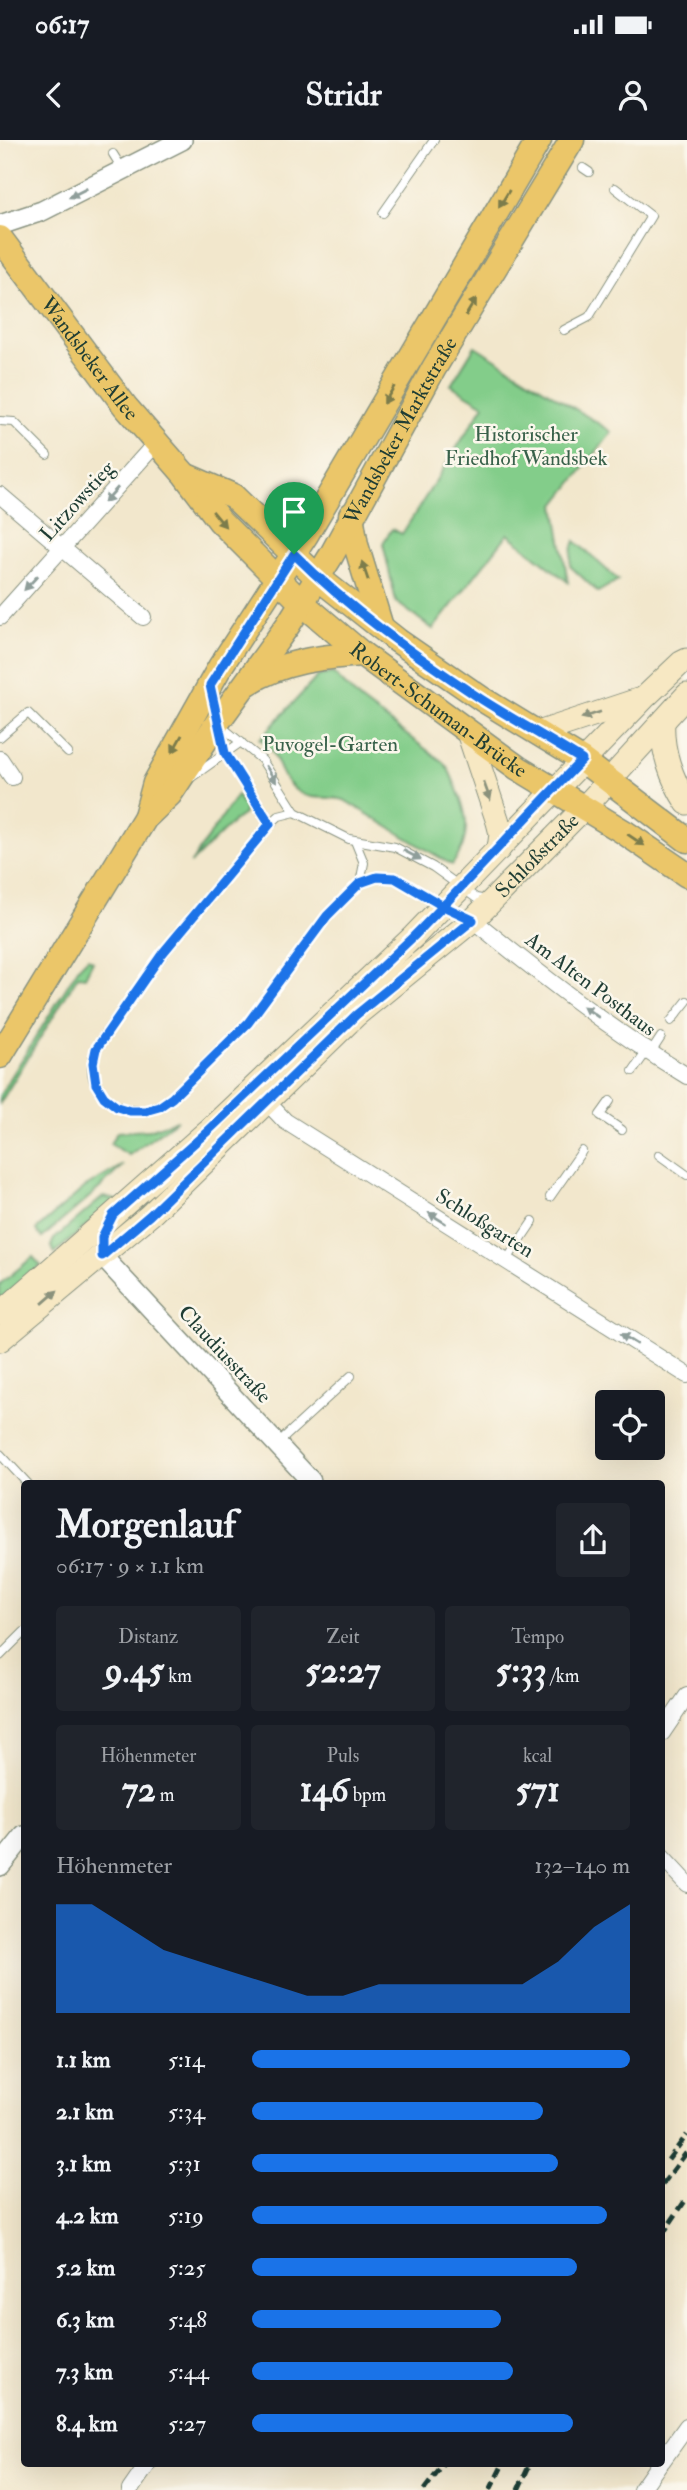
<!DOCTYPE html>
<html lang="de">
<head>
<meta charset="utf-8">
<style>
	:root { --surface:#171b24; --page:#20242c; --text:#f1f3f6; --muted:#9ea1a6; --accent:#1a73e8 }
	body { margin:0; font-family:"IM FELL Double Pica",serif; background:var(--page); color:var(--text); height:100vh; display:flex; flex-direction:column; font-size:26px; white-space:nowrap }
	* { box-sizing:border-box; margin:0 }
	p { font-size:23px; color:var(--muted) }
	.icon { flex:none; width:38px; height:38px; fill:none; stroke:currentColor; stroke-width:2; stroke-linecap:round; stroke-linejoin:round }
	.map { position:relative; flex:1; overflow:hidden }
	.side { position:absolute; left:21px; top:1340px; width:644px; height:987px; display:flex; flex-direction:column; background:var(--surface); border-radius:7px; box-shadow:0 7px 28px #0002 }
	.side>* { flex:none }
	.buttons { position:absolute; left:595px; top:1250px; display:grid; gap:14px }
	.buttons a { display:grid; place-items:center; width:70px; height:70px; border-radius:7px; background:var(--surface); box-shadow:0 7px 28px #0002; font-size:35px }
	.pin { position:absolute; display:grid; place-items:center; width:60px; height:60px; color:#fff; margin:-72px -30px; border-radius:50% 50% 50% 0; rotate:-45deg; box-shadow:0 0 7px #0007 }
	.pin .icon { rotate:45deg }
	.round { display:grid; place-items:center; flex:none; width:74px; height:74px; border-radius:7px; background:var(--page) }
	.overview { display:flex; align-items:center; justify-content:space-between; height:119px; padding:0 35px }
	h1 { font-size:38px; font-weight:700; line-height:52px }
	.metrics { display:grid; grid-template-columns:repeat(3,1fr); gap:10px; height:119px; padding:7px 35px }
	.metrics div { display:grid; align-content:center; border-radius:7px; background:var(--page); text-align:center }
	.metrics b { font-size:35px; font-weight:700 }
	.metrics small { font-size:19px; font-weight:400 }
	.metrics p { font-size:19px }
	.chart { height:196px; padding:14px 35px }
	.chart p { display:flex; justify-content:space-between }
	.chart svg { width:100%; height:126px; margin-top:7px; fill:var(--accent); opacity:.7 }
	ul { padding:0 35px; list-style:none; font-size:23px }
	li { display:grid; grid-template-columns:112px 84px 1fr; align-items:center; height:52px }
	li i { height:18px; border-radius:9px; background:var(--accent) }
	.status { display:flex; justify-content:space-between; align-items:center; height:49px; padding:0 35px; background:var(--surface); direction:ltr }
	.status svg { height:19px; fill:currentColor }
	header { display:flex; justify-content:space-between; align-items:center; height:91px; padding:0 35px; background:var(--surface); font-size:32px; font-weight:700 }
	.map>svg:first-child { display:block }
</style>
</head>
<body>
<div class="status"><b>06:17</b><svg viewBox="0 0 49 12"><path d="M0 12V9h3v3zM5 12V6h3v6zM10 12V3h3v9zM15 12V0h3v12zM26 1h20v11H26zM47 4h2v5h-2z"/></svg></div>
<header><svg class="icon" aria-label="back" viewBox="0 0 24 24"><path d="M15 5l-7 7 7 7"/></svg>Stridr<svg class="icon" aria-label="person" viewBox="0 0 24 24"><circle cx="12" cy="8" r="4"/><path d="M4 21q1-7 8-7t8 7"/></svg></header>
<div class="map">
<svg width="687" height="2350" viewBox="0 0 687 2350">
	<rect width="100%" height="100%" fill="#fbf7ec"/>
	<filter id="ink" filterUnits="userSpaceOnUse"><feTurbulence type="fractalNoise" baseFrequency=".0143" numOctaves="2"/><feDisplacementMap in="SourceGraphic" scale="14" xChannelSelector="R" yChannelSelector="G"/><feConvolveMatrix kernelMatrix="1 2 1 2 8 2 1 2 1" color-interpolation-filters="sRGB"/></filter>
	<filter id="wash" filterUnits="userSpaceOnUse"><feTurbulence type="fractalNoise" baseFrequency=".00686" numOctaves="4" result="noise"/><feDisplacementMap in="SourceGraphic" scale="28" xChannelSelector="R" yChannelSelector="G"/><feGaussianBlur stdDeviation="1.57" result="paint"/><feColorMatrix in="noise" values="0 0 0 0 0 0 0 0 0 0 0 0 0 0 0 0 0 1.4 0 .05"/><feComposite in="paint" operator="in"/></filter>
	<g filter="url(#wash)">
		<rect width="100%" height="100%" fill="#f2e7cc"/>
		<g fill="#83cd8a" stroke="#51855f" stroke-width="2">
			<polygon points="475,206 612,292 555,365 568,442 508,394 433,489 396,462 383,403 392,389 402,394 484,265 451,245"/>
			<polygon points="575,401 618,440 598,452 570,426 572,409"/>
			<path d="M333,533L360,560L443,622L448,628C463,663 478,691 452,725L344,660C329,655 314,661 300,653C274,637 282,612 260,599L318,536Z"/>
			<polygon points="237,655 244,667 244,674 234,681 190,724"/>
			<polygon points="88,818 93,821 85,837 78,836 0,963 0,955 79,827"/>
			<polygon points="177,980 129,1015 110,1004 117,992 149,990"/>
			<polygon points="123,1025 102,1046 42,1098 36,1090 84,1048"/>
			<polygon points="103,1057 116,1060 55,1113 51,1106 54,1099"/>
			<polygon points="33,1117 41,1126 0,1159 0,1144"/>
		</g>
	</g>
	<g filter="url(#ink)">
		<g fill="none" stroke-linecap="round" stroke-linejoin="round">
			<g stroke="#889280" stroke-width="10">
				<g id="service">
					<polyline points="113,14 123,30"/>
					<polyline points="583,28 589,32"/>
					<polyline points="383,73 434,0"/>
					<polyline points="564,190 589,177 651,76 615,48"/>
					<polyline points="0,281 14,282 47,315"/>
					<polyline points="221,586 262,620 295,672 349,699 395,707 433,727 476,758 487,760"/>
					<polyline points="219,588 228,619 270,684"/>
					<polyline points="0,597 28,573 68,613"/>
					<polyline points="192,637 241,602"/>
					<path d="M295,672L279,676L270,684C253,707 233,727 215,749C185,785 157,822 130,860C119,875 105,891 97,908C74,955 134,991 172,958L248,883L327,776L360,743L377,737L395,738L443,766L469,778"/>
					<polyline points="355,701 364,723 360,743"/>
					<polyline points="671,881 687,861"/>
					<polyline points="650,914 661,897"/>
					<polyline points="633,931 647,911"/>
					<polyline points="610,961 600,975 622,990"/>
					<polyline points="659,1015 687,1035"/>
					<polyline points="550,1057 582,1011"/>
					<polyline points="506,1121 533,1081"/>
					<polyline points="277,1304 351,1236"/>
					<polyline points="0,1314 28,1344"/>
					<polyline points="0,1516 24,1492"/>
				</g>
			</g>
			<g stroke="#889280" stroke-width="18">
				<g id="minor">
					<polyline points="0,355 143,477"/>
					<polyline points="0,477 156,303"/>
					<polyline points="0,619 12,637"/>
					<path d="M473,780C542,836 611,890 687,936"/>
					<polyline points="266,961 285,981 687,1235"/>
					<polyline points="662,1593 687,1556"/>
					<polyline points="662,1717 687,1744"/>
					<polyline points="662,2321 687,2286"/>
					<polyline points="130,2350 148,2324"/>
					<polyline points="641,2350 659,2324"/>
				</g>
			</g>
			<g stroke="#889280" stroke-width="22">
				<g id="tertiary">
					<polyline points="0,85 42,71 182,0"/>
					<polyline points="102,1116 311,1341 308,1344"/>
					<polyline points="0,1726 24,1696"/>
				</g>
			</g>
			<g stroke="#889280" stroke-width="25">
				<g id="secondary">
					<path d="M663,582C661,610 672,640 687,663"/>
					<polyline points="468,592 498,682 501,694 499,709"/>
					<polyline points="538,593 638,560"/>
					<polyline points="0,1174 208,991 414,796 644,558 681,523 687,520"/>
					<path id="s1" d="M0,1200L150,1075L356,875L473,780L583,669L687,555"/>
				</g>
			</g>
			<g stroke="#889280" stroke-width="27">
				<g id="primary">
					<path id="s2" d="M0,98L125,266L185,335L220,381L302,463L362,514L518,628L624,692L687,735"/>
					<polyline points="189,337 233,356 317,437 398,501 482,559 582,620 687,700"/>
					<polyline points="351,375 356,405 381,487"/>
					<path d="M248,543C283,521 322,517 362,514"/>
					<polyline points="146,676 155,643 220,527 306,395 539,0"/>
					<path id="s3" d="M0,916L145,678L170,654L217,583L288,485L331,416L434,228L572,0"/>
				</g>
			</g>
			<use href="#service" stroke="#fff" stroke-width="8"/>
			<use href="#minor" stroke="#fff" stroke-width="16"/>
			<use href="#tertiary" stroke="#fff" stroke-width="19"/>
			<use href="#secondary" stroke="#f7e8c3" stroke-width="23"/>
			<use href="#primary" stroke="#ebc669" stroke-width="24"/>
			<g stroke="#1f3d34" stroke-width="5" stroke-dasharray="10 5" stroke-linecap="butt">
				<polyline points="668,2020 687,1995"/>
				<polyline points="662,2045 687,2012"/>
				<polyline points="662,2095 687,2058"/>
				<polyline points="424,2350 444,2324"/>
				<polyline points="490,2350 503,2324"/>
				<polyline points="518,2350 530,2324"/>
			</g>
		</g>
		<defs><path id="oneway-solid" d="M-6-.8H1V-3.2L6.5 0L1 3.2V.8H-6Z" transform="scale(1.75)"/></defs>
		<g fill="#8f9e9a">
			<use href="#oneway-solid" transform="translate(78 53) rotate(153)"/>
			<use href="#oneway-solid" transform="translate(111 355) rotate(132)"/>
			<use href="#oneway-solid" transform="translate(31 443) rotate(133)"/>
			<use href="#oneway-solid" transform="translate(271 634) rotate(58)"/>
			<use href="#oneway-solid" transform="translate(412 715) rotate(28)"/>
			<use href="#oneway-solid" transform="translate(591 872) rotate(-145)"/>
			<use href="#oneway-solid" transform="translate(437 1078) rotate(-148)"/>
			<use href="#oneway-solid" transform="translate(629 1199) rotate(-148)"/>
		</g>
		<g fill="#7b7b4c">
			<use href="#oneway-solid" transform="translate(504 59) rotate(121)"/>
			<use href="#oneway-solid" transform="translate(471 167) rotate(-59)"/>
			<use href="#oneway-solid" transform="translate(389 255) rotate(121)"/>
			<use href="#oneway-solid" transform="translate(219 379) rotate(50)"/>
			<use href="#oneway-solid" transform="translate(365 431) rotate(-109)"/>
			<use href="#oneway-solid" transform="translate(177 604) rotate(119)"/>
			<use href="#oneway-solid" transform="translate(636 700) rotate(34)"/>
		</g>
		<g fill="#8b927c">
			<use href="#oneway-solid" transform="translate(591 575) rotate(162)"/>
			<use href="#oneway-solid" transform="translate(487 651) rotate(70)"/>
			<use href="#oneway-solid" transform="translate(50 1157) rotate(-41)"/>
		</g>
	</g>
	<g fill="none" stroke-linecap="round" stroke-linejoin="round" filter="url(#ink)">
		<g stroke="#fff" stroke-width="14">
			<path id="route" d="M294,414L210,545L225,613L270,684L162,814L96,909L93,923L96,944L104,957L117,967L130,971H145L159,967L172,958L248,883L327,776L360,743L377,737L395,738L443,766L473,780L356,875L150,1075L102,1116V1097L113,1075L208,991L414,796C471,738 525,678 582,620C549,599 514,580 481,559C416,516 349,469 294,414"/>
		</g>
		<use href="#route" stroke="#1a73e8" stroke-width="9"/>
	</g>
	<g text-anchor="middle" stroke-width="5" stroke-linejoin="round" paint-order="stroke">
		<g font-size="21" fill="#1f3d34" stroke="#fbf7ec">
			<text dy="7" stroke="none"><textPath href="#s2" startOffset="150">Wandsbeker Allee</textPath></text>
			<text dy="7" stroke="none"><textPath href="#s3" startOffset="744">Wandsbeker Marktstraße</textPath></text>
			<text transform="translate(77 361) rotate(-48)" y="7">Litzowstieg</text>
			<text dy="7" stroke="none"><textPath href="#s2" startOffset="648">Robert-Schuman-Brücke</textPath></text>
			<text dy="7" stroke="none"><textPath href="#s1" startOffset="724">Schloßstraße</textPath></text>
			<text transform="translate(591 844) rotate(37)" y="7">Am Alten Posthaus</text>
			<text transform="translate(485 1083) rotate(32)" y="7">Schloßgarten</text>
			<text transform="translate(225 1214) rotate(47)" y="7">Claudiusstraße</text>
		</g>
		<g font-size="21" fill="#38614a" stroke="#fbf7ec">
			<text x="526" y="301">Historischer<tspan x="526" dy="24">Friedhof Wandsbek</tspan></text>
			<text x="330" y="611">Puvogel-Garten</text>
		</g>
	</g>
</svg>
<div class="buttons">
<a><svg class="icon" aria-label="locate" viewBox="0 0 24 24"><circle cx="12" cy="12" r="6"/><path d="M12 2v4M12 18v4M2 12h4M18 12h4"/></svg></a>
</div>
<div class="pin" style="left:294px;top:414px;background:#1e9e55"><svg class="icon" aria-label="arrive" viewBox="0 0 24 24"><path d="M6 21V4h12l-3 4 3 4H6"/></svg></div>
<section class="side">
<div class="overview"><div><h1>Morgenlauf</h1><p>06:17 · 9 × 1.1 km</p></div><a class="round"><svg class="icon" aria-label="share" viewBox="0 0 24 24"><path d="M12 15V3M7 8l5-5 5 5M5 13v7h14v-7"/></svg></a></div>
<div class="metrics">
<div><p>Distanz</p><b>9.45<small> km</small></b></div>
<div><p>Zeit</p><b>52:27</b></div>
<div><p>Tempo</p><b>5:33<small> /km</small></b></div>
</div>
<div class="metrics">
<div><p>Höhenmeter</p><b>72<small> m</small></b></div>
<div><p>Puls</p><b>146<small> bpm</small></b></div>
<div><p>kcal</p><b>571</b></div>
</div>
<div class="chart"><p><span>Höhenmeter</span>132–140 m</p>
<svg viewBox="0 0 160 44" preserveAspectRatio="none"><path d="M0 44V6L10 6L20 14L30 22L40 26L50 30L60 34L70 38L80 38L90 34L100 34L110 34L120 34L130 34L140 26L150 14L160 6V44z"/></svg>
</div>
<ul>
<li><b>1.1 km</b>5:14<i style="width:100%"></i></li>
<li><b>2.1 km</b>5:34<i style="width:77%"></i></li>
<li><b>3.1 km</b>5:31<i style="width:81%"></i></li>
<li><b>4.2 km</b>5:19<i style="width:94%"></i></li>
<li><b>5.2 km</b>5:25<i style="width:86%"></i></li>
<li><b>6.3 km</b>5:48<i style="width:66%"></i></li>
<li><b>7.3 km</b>5:44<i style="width:69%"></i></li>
<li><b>8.4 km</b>5:27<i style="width:85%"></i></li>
</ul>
</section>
</div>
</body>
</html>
